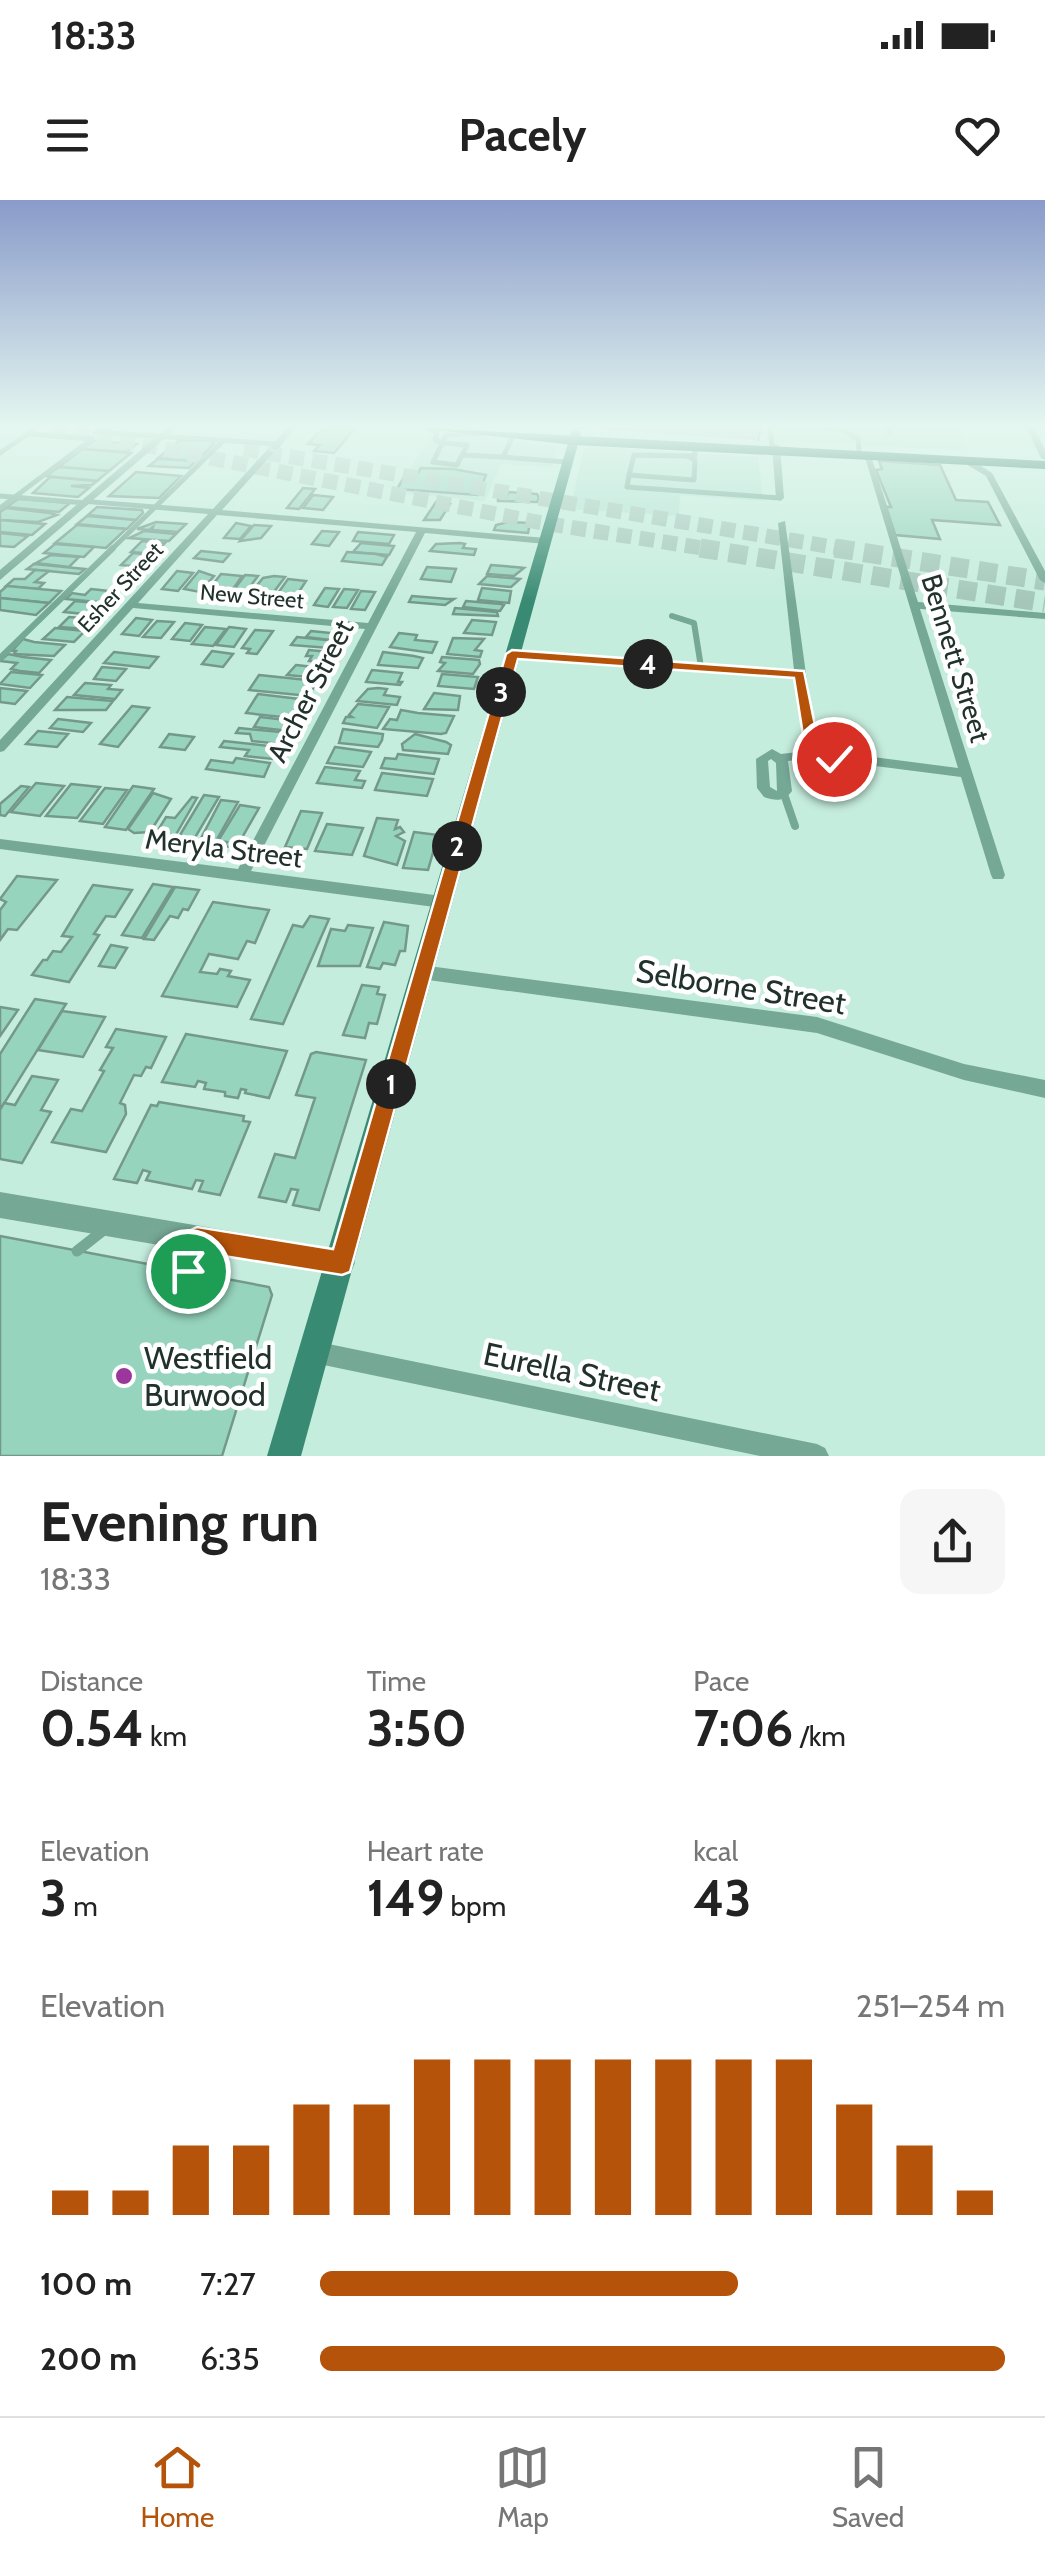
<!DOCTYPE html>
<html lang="en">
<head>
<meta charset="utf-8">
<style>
	:root { --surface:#fff; --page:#f6f6f6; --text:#222; --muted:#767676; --line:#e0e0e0; --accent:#b45309 }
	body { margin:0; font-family:Cabin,sans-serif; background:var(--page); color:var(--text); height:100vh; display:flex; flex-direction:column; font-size:38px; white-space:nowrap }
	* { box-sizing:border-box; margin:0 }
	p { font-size:32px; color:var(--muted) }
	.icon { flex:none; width:55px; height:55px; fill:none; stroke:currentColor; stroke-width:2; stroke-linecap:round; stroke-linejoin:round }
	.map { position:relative; height:1256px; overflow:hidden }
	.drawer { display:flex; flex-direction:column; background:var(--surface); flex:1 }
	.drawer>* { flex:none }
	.pin { position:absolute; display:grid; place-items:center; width:85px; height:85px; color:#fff; margin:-42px; border:5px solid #fff; border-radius:50%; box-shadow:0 2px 10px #0007 }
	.km { position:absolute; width:50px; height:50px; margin:-25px; border-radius:50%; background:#222; color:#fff; font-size:28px; line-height:50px; text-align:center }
	.round { display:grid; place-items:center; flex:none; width:105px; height:105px; border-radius:20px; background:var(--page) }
	.overview { display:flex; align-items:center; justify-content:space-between; height:170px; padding:0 40px }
	h1 { font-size:55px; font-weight:700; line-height:75px }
	.metrics { display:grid; grid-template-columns:repeat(3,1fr); gap:15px; height:170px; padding:10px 40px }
	.metrics div { display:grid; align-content:center }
	.metrics b { font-size:50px; font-weight:700 }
	.metrics small { font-size:28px; font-weight:400 }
	.metrics p { font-size:28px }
	.chart { height:280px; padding:20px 40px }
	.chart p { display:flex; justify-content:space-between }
	.chart svg { width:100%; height:180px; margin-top:10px; stroke:var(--accent); stroke-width:6 }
	ul { padding:0 40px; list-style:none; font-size:32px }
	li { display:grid; grid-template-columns:160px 120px 1fr; align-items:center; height:75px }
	li i { height:25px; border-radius:12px; background:var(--accent) }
	.status { display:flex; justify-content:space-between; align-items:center; height:70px; padding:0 50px; background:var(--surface); direction:ltr }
	.status svg { height:28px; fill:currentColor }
	header { display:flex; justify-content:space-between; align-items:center; height:130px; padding:0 40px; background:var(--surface); font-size:45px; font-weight:700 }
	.tab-bar { display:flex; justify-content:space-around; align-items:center; height:140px; border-top:2px solid var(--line); background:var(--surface); font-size:28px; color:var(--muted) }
	.tab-bar a { display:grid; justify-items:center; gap:5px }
	.tab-bar .on { color:var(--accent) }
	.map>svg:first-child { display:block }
</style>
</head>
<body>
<div class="status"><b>18:33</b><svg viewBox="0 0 49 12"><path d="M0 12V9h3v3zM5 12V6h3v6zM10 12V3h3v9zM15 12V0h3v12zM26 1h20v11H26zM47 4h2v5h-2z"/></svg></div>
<header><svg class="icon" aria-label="menu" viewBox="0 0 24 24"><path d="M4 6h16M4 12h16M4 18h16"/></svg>Pacely<svg class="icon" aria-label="heart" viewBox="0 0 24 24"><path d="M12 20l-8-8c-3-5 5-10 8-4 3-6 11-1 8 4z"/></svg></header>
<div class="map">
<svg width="1045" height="1256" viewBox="0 0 1045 1256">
	<rect width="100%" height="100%" fill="#c5edde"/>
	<g fill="#b3e3d2">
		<polygon points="766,227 961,227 966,251 765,240"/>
		<polygon points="431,236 483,238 558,247 551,267 501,264 485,301 395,293"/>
		<polygon points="591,247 758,257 763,301 680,295 679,316 570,309 584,249"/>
	</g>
	<polygon fill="#c5acc4" points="565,227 759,227 756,240"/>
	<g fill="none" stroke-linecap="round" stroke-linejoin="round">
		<polyline stroke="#9b769b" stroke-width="2.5" points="758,240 761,227"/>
	</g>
	<g fill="#96d4be" stroke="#74998c" stroke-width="2.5">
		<polygon points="335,227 355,228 334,253 314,251 320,245 308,244 318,233"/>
		<polygon points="180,240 210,241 214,244 197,261 158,258"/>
		<polygon points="94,241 137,244 127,252 82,249"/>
		<polygon points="82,249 131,253 109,271 59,267"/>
		<polygon points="158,259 196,261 189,268 149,266"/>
		<polygon points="879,261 940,265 956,300 988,302 1000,325 932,320 940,339 895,335 886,307 891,307 876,270 882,269"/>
		<polygon points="59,267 109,271 97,281 46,276"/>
		<polygon points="421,268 453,269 486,275 478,295 397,289 407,272 418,273"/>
		<polygon points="136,272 181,276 159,298 109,296"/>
		<polygon points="50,277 97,281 92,285 71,286 89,288 78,297 33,293"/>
		<polygon points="303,288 315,289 299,309 287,308"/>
		<polygon points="508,292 537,294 539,298 537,302 498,301 498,296 507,296"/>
		<polygon points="313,295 333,297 323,310 303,308"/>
		<polygon points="18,299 70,303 59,312 7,307"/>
		<polygon points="436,302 450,304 440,320 424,320"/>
		<polygon points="97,307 142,310 143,313 136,320 88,315"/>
		<polygon points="6,308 50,313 57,315 38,322 0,320 0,312"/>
		<polygon points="87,316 136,320 127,329 77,324"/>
		<polygon points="0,320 45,324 32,335 0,332"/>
		<polygon points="156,322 186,324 178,332 152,330 153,327 149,330 137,329"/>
		<polygon points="508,322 530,323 528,333 494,330 496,325"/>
		<polygon points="236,323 251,326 240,339 224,338"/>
		<polygon points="77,325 126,329 106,348 55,343"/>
		<polygon points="254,325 271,326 261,338 240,341"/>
		<polygon points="144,331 176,334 169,341 129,338"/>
		<polygon points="322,331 339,332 329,346 312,344"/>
		<polygon points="358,332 394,335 389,344 353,341"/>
		<polygon points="0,333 28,336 14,347 0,346"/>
		<polygon points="142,341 165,343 155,354 131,352"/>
		<polygon points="361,343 394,346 389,355 353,352"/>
		<polygon points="460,343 465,344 463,348 476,349 474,355 430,351 436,344"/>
		<polygon points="55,344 94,347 84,357 44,353"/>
		<polygon points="201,351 230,354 223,362 194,358"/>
		<polygon points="347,352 376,354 387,357 382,365 342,361"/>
		<polygon points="133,353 152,355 140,367 121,365"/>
		<polygon points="51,355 79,357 69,367 36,363"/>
		<polygon points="34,364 85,369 79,374 27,369"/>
		<polygon points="491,365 515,367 524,368 514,376 487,374"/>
		<polygon points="427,367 456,369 451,382 421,379"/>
		<polygon points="35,370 49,371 35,382 44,383 38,389 6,386 14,379 25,379"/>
		<polygon points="177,371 193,373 178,391 162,389"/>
		<polygon points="199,371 214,376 200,392 184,389"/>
		<polygon points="221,374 242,376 229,395 206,393"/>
		<polygon points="245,375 258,376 243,396 230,395"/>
		<polygon points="274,376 285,377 270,397 259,396 263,390 254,389 263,378"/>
		<polygon points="487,376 511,378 520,379 511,387 479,384"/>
		<polygon points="288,379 306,381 295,398 276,396"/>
		<polygon points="7,386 61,391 49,403 0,398 0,392"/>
		<polygon points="325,388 339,389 328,407 314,405"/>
		<polygon points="482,388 511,391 509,403 478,400"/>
		<polygon points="91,389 118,392 115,395 118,395 108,403 66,399 72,393 85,395"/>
		<polygon points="344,389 358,390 347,408 333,407"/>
		<polygon points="361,391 375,392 365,410 351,409"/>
		<polygon points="412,396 448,399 454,399 445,405 409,402"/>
		<polygon points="0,398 49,403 36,415 0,410"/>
		<polygon points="75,401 105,404 94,415 64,412"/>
		<polygon points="466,401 501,404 504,405 500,411 463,407"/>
		<polygon points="455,408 497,412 498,416 453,414"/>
		<polygon points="69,417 95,419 86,429 59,427"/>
		<polygon points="136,418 152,420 139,436 122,434"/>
		<polygon points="472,420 496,422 492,435 464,433"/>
		<polygon points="157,421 174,422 161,438 143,437"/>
		<polygon points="185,423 202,425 190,441 172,439"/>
		<polygon points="205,427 226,429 213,446 192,444"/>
		<polygon points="229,427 246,429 234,447 216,445"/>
		<polygon points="55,428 85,431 74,442 43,439"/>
		<polygon points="255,430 273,431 257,454 247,453 250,449 242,448"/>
		<polygon points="311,431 350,435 346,442 306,437"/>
		<polygon points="399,433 417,435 415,440 437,442 432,453 390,447"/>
		<polygon points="297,437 346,442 342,449 291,445"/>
		<polygon points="453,438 484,439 475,450 482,451 480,457 447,454"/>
		<polygon points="23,439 34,442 65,445 54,456 14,454 16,451 12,451"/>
		<polygon points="309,450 340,453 334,464 309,461 312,456 306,456"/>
		<polygon points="212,451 233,454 223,467 202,464"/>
		<polygon points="114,452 158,457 149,468 104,463"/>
		<polygon points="383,452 414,456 423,458 418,468 378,465"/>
		<polygon points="8,454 23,457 51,460 39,473 20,471 11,469 17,463 0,461"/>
		<polygon points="442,457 479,460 480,464 473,474 438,471 445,463 440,462"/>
		<polygon points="296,465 324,468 319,478 287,475"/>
		<polygon points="102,467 126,469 116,481 94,479"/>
		<polygon points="372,470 402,473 398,482 402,482 400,485 366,482"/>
		<polygon points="11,472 42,475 30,488 0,484"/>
		<polygon points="442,474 478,477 474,489 438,486"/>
		<polygon points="259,475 317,481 309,496 249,490"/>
		<polygon points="85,483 111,485 108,489 122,490 115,499 74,495"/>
		<polygon points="0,488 27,491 15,504 0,502"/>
		<polygon points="378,488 387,489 384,495 400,497 397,505 357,501 368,489"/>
		<polygon points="434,493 460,496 458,510 424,509"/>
		<polygon points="258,494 300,499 291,518 246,513"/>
		<polygon points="67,497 113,501 106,510 55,510"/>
		<polygon points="358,504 389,507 377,528 343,523 346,517 352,517 349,515"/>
		<polygon points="132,506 149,508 118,547 100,544"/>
		<polygon points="401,510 418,513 454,516 446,533 441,534 383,529 390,519 397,520"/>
		<polygon points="260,517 295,521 289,531 254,527"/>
		<polygon points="58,519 91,523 83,532 50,528"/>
		<polygon points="239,528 291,533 281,544 252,541 250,534 236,533"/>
		<polygon points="343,529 383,534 382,540 378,547 339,543"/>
		<polygon points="38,531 68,534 57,547 26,544"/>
		<polygon points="169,534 194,537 185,550 160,547"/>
		<polygon points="415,534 446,542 451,545 448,554 403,550 402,544"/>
		<polygon points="224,541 278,547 277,552 273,559 245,556 249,550 220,547"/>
		<polygon points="335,547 371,552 363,567 327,563"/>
		<polygon points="398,554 439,559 434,574 381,568 385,558 396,559"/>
		<polygon points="236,558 270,563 264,577 206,569 211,560 233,563"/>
		<polygon points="325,567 360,571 355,580 365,581 362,588 317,583"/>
		<polygon points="382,573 433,579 427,596 375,590"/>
		<polygon points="36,583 64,586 40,616 11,612"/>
		<polygon points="71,584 100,587 77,618 46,616"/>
		<polygon points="21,586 29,587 5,616 0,615 0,604"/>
		<polygon points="133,586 154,589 126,630 105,627"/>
		<polygon points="105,588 127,590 103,624 80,621"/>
		<polygon points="153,593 171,599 150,632 134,633 128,629"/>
		<polygon points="204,595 219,597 193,641 177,640"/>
		<polygon points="192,597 197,598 174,638 155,635 166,617 175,618"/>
		<polygon points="221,600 238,602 216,641 211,645 198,644"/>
		<polygon points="240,605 259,608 236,648 225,646 227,642 218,641"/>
		<polygon points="301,611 322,613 307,649 285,647"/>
		<polygon points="377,618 398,620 395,629 400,627 404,632 396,636 405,641 397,665 364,656"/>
		<polygon points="327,624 363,628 352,655 315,651"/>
		<polygon points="414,632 438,635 428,670 403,668"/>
		<polygon points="17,676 57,680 17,730 8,729 0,740 0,710 6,702 0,699"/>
		<polygon points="153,684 173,687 142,738 122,735"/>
		<polygon points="93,685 132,690 115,717 106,716 94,734 99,735 69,782 32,775 43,760 47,760 53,751 61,752 72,737 62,736"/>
		<polygon points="175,687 199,690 188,710 183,709 178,718 170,716 154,740 144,739"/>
		<polygon points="213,702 269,710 255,743 247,741 238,759 209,754 200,772 217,774 220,769 231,771 228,776 250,780 237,807 162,796"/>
		<polygon points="310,716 329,719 283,824 251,819 293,725 303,727"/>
		<polygon points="384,722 408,726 405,751 400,751 395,765 383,763 380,769 367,767"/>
		<polygon points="348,725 373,728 360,766 318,766 331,729 345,731"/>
		<polygon points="111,745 127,748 115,768 99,766"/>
		<polygon points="362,785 379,787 377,794 385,795 377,824 369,823 365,838 343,835"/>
		<polygon points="35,799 66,804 0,910 0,854"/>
		<polygon points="0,807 18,810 0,836"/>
		<polygon points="62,811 105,817 83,857 38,850"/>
		<polygon points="116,829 166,837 151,868 146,867 141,876 134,875 120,903 125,905 126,914 106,952 52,942 71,909 82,911 104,871 100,870 113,848 106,847"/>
		<polygon points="186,834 287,851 269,898 245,893 246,890 241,889 238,898 225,896 225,892 204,889 206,883 198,881 195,887 162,882"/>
		<polygon points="316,852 366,860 319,1010 293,1005 298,990 291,989 286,1002 259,997 275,954 295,958 315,898 296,895 311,854"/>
		<polygon points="32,876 58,880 41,910 51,912 22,963 0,959 0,910 4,903 15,905"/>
		<polygon points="159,902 244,916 243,921 250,922 220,995 199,991 203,981 196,980 192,989 146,980 150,972 143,970 137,983 114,979 151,905 157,906"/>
		<polygon points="0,1036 269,1087 272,1095 222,1256 0,1256"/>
	</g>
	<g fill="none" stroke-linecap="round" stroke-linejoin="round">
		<g stroke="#a4c7ba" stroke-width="15" stroke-dasharray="15 8" stroke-linecap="butt">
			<polyline points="52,227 537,322 715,350"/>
			<polyline points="244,249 851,350"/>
		</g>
		<g stroke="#a4c7ba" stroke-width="19" stroke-dasharray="19 10" stroke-linecap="butt">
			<polyline points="700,348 1045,403"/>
			<polyline points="835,348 1045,381"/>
		</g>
		<g stroke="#76a896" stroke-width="5">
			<polyline points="770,227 772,246"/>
			<polyline points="821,227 845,231 858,239 859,251"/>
			<polyline points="888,227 889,233"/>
			<polyline points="432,229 437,232 435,240 443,243"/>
			<polyline points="95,232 278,244"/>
			<polyline points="29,234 92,239"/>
			<polyline points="513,236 503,257 567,262"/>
			<polyline points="443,243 467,245 457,265 433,262 446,235 484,233"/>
			<polyline points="463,255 503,257"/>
			<polygon points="634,255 687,256 695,260 694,280 629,275"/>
			<polyline points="687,256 695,255 695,247"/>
			<polyline points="629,275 627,287 780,298"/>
			<polyline points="0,296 86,303"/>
			<polyline points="0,308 92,239"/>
			<polyline points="111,350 223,241"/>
		</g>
		<g stroke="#76a896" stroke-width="6">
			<polyline points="672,416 694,423 701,467"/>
			<polyline points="0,458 113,348"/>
		</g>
		<polyline stroke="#76a896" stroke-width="8" points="784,594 795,626"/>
		<g stroke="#76a896" stroke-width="11">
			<polyline points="77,1051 105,1029"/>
			<polyline points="188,1071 196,1044"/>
		</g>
		<g fill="#76a896" fill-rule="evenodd">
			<polygon points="34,227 42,227 0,256 0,250"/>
			<polygon points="289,227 296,227 278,249 272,249 272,245"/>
			<polygon points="1026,227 1034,227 1045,250 1045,260 1041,258"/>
			<polygon points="776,244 780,246 784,298 780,301 776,298 772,246"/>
			<path d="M267,250L274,252L222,310L546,338L551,341L546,344L425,333L251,671L442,696L447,698L449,702L447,706L442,708L0,649V639L238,669L365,429L133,408L4,551L0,552V540L208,314L88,304L85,303V299L213,309ZM217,315L416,332L368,423L138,403Z"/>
			<path d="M864,254L871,256L918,402L1045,413V419L920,409L1005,675L1003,679H993L991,675L961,577L813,558L788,561L792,591C784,602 776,601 764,597L757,588L756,559L772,549L781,554L806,551L795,477L512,457L507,454L512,451L794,470L778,323L785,321L806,474L819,550L958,568ZM771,559L776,563L777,591L770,587L768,561Z"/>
			<polygon points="964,259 970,259 992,273 1045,371 1045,383 1040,380 986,276 964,263"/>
			<polygon points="421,765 817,817 964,864 1045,880 1045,898 964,880 817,833 421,779 415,777 413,772 415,767"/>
			<polygon points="314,1141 817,1244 825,1248 829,1256 760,1256 314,1163 306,1160 303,1152 306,1144"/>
		</g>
		<g fill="#76a896" fill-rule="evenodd">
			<polygon points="168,227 178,227 0,380 0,370"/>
			<polygon points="0,992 342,1050 351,1054 355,1063 351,1072 342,1076 0,1018"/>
		</g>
		<polygon fill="#388a72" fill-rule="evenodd" points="576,230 581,233 301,1256 267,1256 571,233"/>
		<polygon fill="#126650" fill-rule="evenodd" points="409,227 1045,261 1045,269 574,245"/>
	</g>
	<linearGradient id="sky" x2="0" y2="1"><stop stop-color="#899bc9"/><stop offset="0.56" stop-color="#e5f7f0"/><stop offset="1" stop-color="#e5f7f0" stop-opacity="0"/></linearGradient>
	<rect width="1045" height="403" fill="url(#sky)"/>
	<path fill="#b45309" stroke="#fff" stroke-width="2.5" d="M512,450L804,471L820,550L841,559L834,564L806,554L794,478L518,459L350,1072L342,1075L205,1053L196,1080L188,1084L179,1080C173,1065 183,1045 189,1031L197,1027L333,1049L506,454Z"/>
	<circle fill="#9a369c" stroke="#fff" stroke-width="4" cx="124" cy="1176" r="10"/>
	<g text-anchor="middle" stroke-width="9" stroke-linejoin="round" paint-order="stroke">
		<g font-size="22" fill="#21312b" stroke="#fff">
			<text transform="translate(120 387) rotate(-47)" y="8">Esher Street</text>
			<text transform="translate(252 396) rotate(5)" y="8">New Street</text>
		</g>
		<g font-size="28" fill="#21312b" stroke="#fff">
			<text transform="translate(956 458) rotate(73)" y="10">Bennett Street</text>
			<text transform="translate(310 491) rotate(-63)" y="10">Archer Street</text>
			<text transform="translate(224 648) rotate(7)" y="10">Meryla Street</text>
		</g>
		<g font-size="32" fill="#21312b" stroke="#fff">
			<text transform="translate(741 787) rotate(9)" y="11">Selborne Street</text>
			<text transform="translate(572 1172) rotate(12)" y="11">Eurella Street</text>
		</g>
		<g font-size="32" fill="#21312b" stroke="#fff" text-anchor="start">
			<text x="144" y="1169">Westfield<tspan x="144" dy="37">Burwood</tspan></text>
		</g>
	</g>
</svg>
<div class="pin" style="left:188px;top:1071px;background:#1e9e55"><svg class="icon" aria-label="arrive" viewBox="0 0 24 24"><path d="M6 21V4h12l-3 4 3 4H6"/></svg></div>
<div class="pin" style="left:834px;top:559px;background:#d93025"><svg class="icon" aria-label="check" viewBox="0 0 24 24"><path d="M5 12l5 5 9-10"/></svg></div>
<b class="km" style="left:391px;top:884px">1</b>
<b class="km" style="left:457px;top:646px">2</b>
<b class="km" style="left:501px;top:492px">3</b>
<b class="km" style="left:648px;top:464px">4</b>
</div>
<section class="drawer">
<div class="overview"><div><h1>Evening run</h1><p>18:33</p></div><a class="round"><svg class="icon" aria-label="share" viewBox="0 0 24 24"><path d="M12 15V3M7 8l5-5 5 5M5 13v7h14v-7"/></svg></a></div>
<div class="metrics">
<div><p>Distance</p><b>0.54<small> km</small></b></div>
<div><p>Time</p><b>3:50</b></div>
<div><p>Pace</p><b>7:06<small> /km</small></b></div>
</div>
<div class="metrics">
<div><p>Elevation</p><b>3<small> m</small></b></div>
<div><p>Heart rate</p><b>149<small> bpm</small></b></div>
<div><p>kcal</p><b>43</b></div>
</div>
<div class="chart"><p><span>Elevation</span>251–254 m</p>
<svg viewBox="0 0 160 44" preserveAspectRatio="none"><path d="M5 44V38M15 44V38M25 44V27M35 44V27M45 44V17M55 44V17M65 44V6M75 44V6M85 44V6M95 44V6M105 44V6M115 44V6M125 44V6M135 44V17M145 44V27M155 44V38"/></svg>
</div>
<ul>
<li><b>100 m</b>7:27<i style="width:61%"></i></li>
<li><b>200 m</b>6:35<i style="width:100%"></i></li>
</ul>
</section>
<nav class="tab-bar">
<a class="on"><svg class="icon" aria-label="home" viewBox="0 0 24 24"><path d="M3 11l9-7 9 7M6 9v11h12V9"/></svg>Home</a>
<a><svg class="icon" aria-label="map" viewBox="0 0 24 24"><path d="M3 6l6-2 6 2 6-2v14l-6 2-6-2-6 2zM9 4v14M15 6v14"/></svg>Map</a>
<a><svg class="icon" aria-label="saved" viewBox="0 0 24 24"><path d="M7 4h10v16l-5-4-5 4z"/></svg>Saved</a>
</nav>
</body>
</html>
